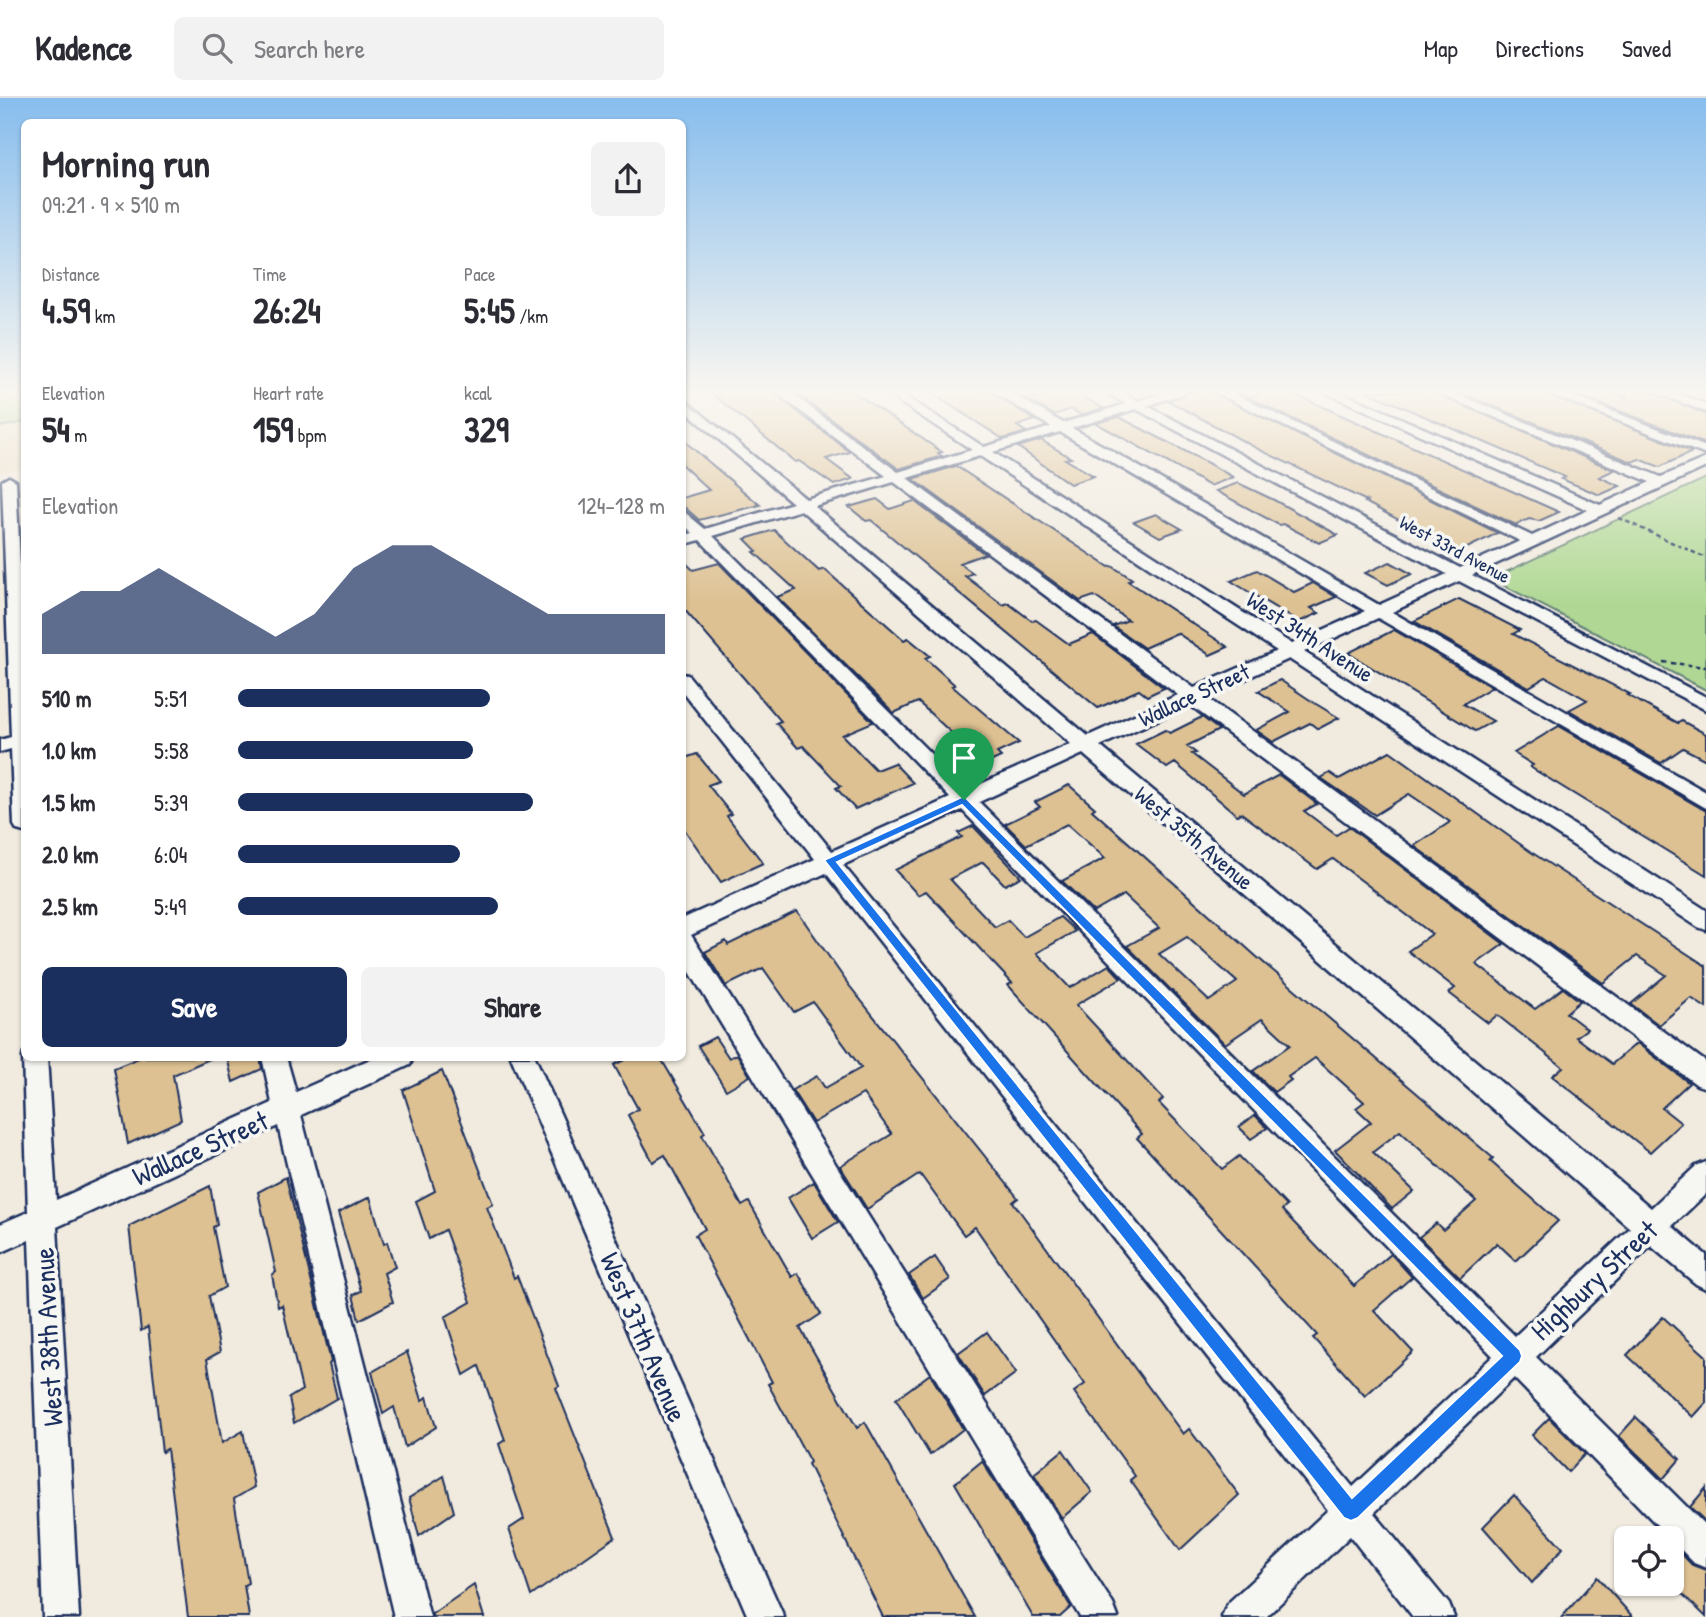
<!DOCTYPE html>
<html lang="en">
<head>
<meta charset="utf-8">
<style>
	:root { --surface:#fff; --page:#f2f2f3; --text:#2b2b33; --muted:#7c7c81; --line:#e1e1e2; --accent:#1b2f5e }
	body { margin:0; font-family:"Patrick Hand",sans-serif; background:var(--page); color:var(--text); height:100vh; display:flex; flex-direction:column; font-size:26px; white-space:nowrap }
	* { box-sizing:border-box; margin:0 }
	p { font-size:23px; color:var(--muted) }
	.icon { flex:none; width:38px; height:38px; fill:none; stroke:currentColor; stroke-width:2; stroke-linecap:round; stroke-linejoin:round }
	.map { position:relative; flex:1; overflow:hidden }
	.drawer { position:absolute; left:21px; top:21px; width:665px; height:942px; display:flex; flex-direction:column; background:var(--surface); border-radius:10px; box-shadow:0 2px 5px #0004 }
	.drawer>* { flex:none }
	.buttons { position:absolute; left:1614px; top:1428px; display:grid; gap:14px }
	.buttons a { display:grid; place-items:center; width:70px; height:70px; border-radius:10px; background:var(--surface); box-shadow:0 2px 5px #0004; font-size:35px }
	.pin { position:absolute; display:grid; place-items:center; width:60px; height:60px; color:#fff; margin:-72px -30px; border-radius:50% 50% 50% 0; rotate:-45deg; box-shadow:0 0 7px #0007 }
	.pin .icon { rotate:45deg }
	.round { display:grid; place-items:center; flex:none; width:74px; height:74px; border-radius:10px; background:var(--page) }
	.head { display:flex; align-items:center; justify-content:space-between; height:119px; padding:0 21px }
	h1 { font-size:38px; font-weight:800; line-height:52px }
	.figures { display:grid; grid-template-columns:repeat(3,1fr); gap:10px; height:119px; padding:7px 21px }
	.figures div { display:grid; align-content:center }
	.figures b { font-size:35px; font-weight:800 }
	.figures small { font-size:19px; font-weight:400 }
	.figures p { font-size:19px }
	.chart { height:196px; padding:14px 21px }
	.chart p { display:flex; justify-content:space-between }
	.chart svg { width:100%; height:126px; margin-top:7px; fill:var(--accent); opacity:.7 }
	.action { display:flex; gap:14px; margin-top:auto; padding:14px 21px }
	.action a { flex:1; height:80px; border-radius:10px; background:var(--accent); color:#fff; font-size:28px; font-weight:800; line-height:80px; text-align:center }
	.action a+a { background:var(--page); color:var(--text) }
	ul { padding:0 21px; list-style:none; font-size:23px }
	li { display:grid; grid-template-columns:112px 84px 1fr; align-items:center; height:52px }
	li i { height:18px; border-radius:9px; background:var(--accent) }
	header { display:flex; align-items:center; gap:42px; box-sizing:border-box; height:98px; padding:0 35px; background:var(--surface); border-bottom:2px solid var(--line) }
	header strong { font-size:33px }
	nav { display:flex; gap:38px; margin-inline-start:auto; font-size:24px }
	.search { width:490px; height:63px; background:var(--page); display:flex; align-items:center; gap:18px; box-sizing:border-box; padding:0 24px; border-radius:10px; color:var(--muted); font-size:26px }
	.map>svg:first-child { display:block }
</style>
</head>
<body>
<header>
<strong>Kadence</strong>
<div class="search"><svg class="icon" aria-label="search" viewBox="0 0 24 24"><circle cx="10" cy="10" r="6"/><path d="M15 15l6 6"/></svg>Search here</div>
<nav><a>Map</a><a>Directions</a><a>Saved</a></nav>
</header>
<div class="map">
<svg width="1706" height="1519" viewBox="0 0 1706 1519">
	<rect width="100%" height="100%" fill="#f1ebdf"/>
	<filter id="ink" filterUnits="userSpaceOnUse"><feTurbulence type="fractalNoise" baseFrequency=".0143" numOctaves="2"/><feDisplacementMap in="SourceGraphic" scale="14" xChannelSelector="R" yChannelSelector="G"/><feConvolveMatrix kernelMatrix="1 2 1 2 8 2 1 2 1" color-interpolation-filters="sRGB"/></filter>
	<g filter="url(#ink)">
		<polygon fill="#ebdec8" points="24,293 24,370 0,375 0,297"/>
		<g fill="#b0d894" stroke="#668479" stroke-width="2">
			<polygon points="24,293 24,324 0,329 0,298"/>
			<polygon points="1706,380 1706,592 1491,481"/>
		</g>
		<g fill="#ddc192" stroke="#1b2f5e" stroke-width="2" fill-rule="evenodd">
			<polygon points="709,293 771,293 850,354 826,361 853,381 834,387 799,363 795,364"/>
			<polygon points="793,293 852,293 942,354 938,355 942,358 899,371"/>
			<polygon points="928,293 989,293 1035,322 1017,328 1026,334 1003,341"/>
			<polygon points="1013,293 1023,293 1035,300 1059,293 1072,293 1103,310 1081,317 1071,311 1054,317"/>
			<polygon points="1192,293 1210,293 1498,435 1459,454 1365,404 1367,403 1258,351 1169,303"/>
			<polygon points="1234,293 1251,299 1268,293 1287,293 1559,414 1539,423 1529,421 1516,427"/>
			<polygon points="1366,293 1430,293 1614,372 1599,379 1620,388 1600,397 1561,381 1565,379"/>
			<polygon points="1456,293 1540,293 1692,354 1660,369 1639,361 1632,364"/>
			<polygon points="1567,293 1607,293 1626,300 1627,293 1650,293 1706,316 1706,346"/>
			<polygon points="1119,319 1204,363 1233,379 1210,388 1096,325"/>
			<polygon points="682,341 737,388 760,407 699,422 682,407 682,400 709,392 682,367"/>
			<polygon points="1041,342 1071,360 1065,361 1094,378 1070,386 1018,349"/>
			<polygon points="956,368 1109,469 1112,468 1132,481 1128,483 1228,549 1210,557 1177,535 1144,550 1113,528 1128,522 1094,498 1080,503 913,381"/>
			<polygon points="1238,385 1274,402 1338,437 1319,445 1283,426 1279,427 1216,393"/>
			<polygon points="877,401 890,411 914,403 985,456 959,465 973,475 965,478 1003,507 1008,505 1032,523 1036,522 1069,546 1093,536 1164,590 1147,598 1139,592 1098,610 871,422 866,423 849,409"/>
			<polygon points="1156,416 1182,431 1160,439 1134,424"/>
			<polygon points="774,432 819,473 824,471 904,542 908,540 930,558 925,560 955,587 952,588 1019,645 997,655 1001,659 981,668 966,654 970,652 918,604 894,615 777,499 796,492 754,454 757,453 745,441"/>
			<polygon points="682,461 693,472 719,465 873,624 842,637 876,672 894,665 913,685 855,711 836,690 841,688 803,648 798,650 776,625 781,623 682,509"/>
			<polygon points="1390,464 1412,476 1388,487 1365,475"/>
			<polygon points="1257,472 1294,494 1313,485 1336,499 1311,510 1319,515 1299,524 1231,483"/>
			<polygon points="1459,501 1520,532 1513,536 1630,596 1627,597 1678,625 1682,623 1706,636 1706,662 1683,650 1661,665 1569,612 1587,602 1546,579 1529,589 1414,523"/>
			<polygon points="1394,532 1492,589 1463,606 1493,623 1475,633 1348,555"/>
			<polygon points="1280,582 1316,606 1339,620 1318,631 1310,625 1273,644 1256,632 1290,614 1258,593"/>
			<polygon points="1202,619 1219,632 1187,648 1196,655 1192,656 1244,696 1279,677 1317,706 1304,713 1336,737 1349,729 1504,846 1476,866 1535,911 1563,890 1580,903 1566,915 1587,931 1576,939 1612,966 1637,945 1689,985 1662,1010 1681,1025 1650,1054 1552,978 1563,969 1497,917 1488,925 1449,895 1455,890 1408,853 1432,836 1333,761 1317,771 1241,715 1237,717 1175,665 1167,670 1136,646 1165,632 1170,635"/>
			<polygon points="1559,628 1706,713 1706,777 1530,669 1533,667 1514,655"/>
			<polygon points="1390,653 1531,754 1706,868 1706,910 1691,900 1659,927 1631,906 1666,877 1637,858 1603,885 1414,748 1450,724 1409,696 1375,717 1321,680 1330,675 1339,681"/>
			<polygon points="697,656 719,683 708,687 731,716 727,718 763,765 721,784 682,728 682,661"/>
			<path d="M1069,687L1095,710L1092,712L1257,859L1493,1060L1490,1063L1558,1123L1516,1163L1497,1145L1460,1180L1419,1139L1436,1125L1443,1132L1476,1103L1400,1033L1373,1054L1414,1093L1392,1111L1335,1052L1371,1024L1356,1010L1364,1004L1315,960L1288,979L1291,982L1274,994L1253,973L1290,947L1262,921L1225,946L1127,848L1159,830L1124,797L1094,814L1062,783L1105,760L1067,726L1026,747L1005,726L1040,709L1035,704ZM1187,839L1237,884L1209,903L1159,856Z"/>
			<polygon points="973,728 1021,779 1005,787 983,764 950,781 995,829 1008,822 1024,839 1060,819 1075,833 1037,855 1070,890 1109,867 1121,880 1076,907 1163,1001 1159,1005 1222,1071 1239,1058 1287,1108 1282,1112 1354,1188 1391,1156 1412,1179 1374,1212 1413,1254 1365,1298 1313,1240 1317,1237 1137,1040 1142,1036 1008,887 1012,885 926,793 918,797 895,772 962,739 958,735"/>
			<polygon points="797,813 848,886 1018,1100 1013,1104 1183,1336 1189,1331 1239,1397 1180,1452 1130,1382 1135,1378 1074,1294 1085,1286 975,1129 964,1137 920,1076 867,1111 840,1068 892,1036 863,996 813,1025 792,992 817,978 825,990 861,970 813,904 794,914 763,870 726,888 705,854 726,843 728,847"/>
			<polygon points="715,939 729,960 737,956 750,978 726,992 698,948"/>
			<polygon points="141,959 214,959 173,977 181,1022 128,1046 114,970"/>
			<polygon points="227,959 260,959 262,971 233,984"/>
			<polygon points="630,959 660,959 705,1035 702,1037 742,1108 749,1104 792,1179 798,1175 821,1216 800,1230 857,1330 865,1324 975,1519 883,1519 808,1366 810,1364 768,1286 772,1284 695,1137 705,1131 665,1057 653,1064 628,1017 638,1011 614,967"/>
			<polygon points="442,973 493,1106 487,1109 514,1180 517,1178 559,1288 556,1290 615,1439 531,1498 509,1431 524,1421 499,1346 505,1342 479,1268 464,1277 445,1219 471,1204 445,1132 429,1141 416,1103 435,1093 403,992"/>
			<polygon points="1255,1017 1267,1030 1251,1041 1239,1029"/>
			<polygon points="286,1079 331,1264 329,1266 337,1300 294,1325 289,1300 302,1292 282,1207 278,1209 272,1177 276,1174 258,1094"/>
			<polygon points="814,1084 838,1124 812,1140 788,1100"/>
			<polygon points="210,1088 217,1127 213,1129 225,1189 209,1198 220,1254 207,1261 222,1345 243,1333 254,1389 234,1401 248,1485 244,1487 249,1519 188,1519 167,1351 162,1354 148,1229 141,1233 129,1128"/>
			<polygon points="370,1099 384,1146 387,1144 395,1169 384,1175 393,1204 359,1222 353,1197 361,1193 338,1115"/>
			<polygon points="935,1159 950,1181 923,1200 909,1177"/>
			<polygon points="1663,1219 1706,1258 1706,1305 1693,1319 1627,1257"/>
			<polygon points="987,1234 1016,1275 985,1298 958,1255"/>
			<polygon points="407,1254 422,1302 427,1299 436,1329 405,1349 394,1309 383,1316 372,1274"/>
			<polygon points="930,1276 963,1331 930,1357 896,1301"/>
			<polygon points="1636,1319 1680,1361 1663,1381 1619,1338"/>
			<polygon points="1549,1320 1585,1356 1568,1374 1532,1337"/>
			<polygon points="1063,1352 1092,1394 1062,1420 1034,1376"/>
			<polygon points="982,1363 1071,1509 1060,1519 1033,1519 955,1385"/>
			<polygon points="444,1378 454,1414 419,1438 409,1400"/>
			<polygon points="1706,1390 1706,1424 1690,1409"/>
			<polygon points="1514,1397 1563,1450 1532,1485 1483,1429"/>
			<polygon points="1675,1449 1692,1467 1706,1472 1706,1519 1671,1485 1671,1453"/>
			<polygon points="1597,1479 1633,1519 1562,1519"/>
			<polygon points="474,1487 484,1519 432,1519 432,1516"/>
		</g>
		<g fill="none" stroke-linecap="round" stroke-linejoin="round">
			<g stroke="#1b2f5e" stroke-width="5">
				<g id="minor">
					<path d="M774,293H788L898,374L972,352L883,293H897L984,349L1051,329L992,293H1007L1063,325L1126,306L1104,293H1119L1138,303L1171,293H1190L1147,308L1460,470L1520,443L1212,293H1228L1532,438L1588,412L1322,293H1338L1600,407L1650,384L1432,293H1449L1661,379L1706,360V369L1472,477L1706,599V612L1459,483L1392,514L1706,694V710L1378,520L1304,554L1706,812V832L1698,829L1289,561L1206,599L1706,964V990L1697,987L1190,607L1100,648L1651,1110L1696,1068L1706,1064V1096L1672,1128L1706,1157V1191L1696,1186L1651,1148L1536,1259L1706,1428V1470L1694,1465L1514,1280L1374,1415L1449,1506L1454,1519H1413L1350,1438L1266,1519H1222L1227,1506L1328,1412L826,775L691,837L1113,1506L1118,1519H1080L682,861V821L815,761L682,593V576L688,577L832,753L950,700L700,442L682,447V438L693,435L682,425V412L705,431L793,405L682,310V300L806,401L886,378ZM1136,311L1447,476L1379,507L1072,330ZM1060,334L1365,513L1292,546L993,354ZM980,358L1277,553L1194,590L907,380ZM894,384L1178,597L1088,638L814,408ZM801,412L1071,646L967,692L713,438ZM1083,656L1630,1130L1515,1238L979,704ZM962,712L1493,1258L1353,1389L843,767Z"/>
					<polygon points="1542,293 1559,293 1706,349 1706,357"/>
					<polygon points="1652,293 1670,293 1706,306 1706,314"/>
					<polygon points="9,379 16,383 24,546 24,734 17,732 14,727 11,651 0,654 0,642 11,639 2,383"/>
					<polygon points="24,955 24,959 47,959 56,1102 272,1005 262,959 286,959 296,994 375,959 413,959 410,967 301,1017 430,1519 394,1519 278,1028 57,1129 79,1519 43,1519 29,1142 0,1155 0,1126 28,1114 23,959"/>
					<polygon points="511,959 535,959 784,1519 748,1519"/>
				</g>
			</g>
			<g stroke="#1b2f5e" stroke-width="2.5" stroke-dasharray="4.5 3.5" stroke-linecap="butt">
				<polyline points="1619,420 1706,460"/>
				<polyline points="1663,564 1706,569"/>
			</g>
			<use href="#minor" fill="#f6f6f2" fill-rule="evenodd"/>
		</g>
	</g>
	<linearGradient id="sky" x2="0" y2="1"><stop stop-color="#87bded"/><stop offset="0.58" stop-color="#f9f6f1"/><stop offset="1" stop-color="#f9f6f1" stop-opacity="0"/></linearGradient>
	<rect width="1706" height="506" fill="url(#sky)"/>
	<path fill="#1a73e8" stroke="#fff" stroke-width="2" fill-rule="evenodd" d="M964,698L1520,1252L1522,1258L1520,1264L1358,1420L1351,1423L1344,1420L824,762ZM962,707L1502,1258L1352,1400L837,764Z"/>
	<g text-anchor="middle" stroke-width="7" stroke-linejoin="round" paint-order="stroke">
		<g font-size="19" fill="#1b2f5e" stroke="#f6f6f2">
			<text transform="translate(1455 451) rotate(28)" y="7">West 33rd Avenue</text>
		</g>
		<g font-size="23" fill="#1b2f5e" stroke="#f6f6f2">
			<text transform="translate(1310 539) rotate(33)" y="8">West 34th Avenue</text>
			<text transform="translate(1194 597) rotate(-25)" y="8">Wallace Street</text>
			<text transform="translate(1194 740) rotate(40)" y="8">West 35th Avenue</text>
		</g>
		<g font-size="28" fill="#1b2f5e" stroke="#f6f6f2">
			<text transform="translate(200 1050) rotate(-24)" y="10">Wallace Street</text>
			<text transform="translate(1594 1182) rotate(-43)" y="10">Highbury Street</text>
			<text transform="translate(48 1239) rotate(-93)" y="10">West 38th Avenue</text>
			<text transform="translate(644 1239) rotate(67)" y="10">West 37th Avenue</text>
		</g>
	</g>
</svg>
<div class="buttons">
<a><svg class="icon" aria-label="locate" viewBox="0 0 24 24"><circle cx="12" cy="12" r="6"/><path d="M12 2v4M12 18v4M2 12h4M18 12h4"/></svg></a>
</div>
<div class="pin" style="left:964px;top:702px;background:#1e9e55"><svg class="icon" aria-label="arrive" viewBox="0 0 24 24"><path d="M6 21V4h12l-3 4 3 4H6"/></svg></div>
<section class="drawer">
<div class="head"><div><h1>Morning run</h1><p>09:21 · 9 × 510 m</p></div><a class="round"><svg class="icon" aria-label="share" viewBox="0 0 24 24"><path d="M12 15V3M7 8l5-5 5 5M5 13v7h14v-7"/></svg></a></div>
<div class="figures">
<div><p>Distance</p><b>4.59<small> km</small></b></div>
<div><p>Time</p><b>26:24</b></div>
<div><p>Pace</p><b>5:45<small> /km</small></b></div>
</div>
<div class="figures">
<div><p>Elevation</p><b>54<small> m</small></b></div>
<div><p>Heart rate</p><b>159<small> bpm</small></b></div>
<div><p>kcal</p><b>329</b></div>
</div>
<div class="chart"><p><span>Elevation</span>124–128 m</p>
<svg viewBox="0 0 160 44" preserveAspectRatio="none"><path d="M0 44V30L10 22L20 22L30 14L40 22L50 30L60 38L70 30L80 14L90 6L100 6L110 14L120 22L130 30L140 30L150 30L160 30V44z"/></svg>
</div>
<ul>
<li><b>510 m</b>5:51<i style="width:59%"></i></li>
<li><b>1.0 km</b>5:58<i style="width:55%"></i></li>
<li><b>1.5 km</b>5:39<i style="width:69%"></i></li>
<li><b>2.0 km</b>6:04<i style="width:52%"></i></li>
<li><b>2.5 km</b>5:49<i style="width:61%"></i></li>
</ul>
<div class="action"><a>Save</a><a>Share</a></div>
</section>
</div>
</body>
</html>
